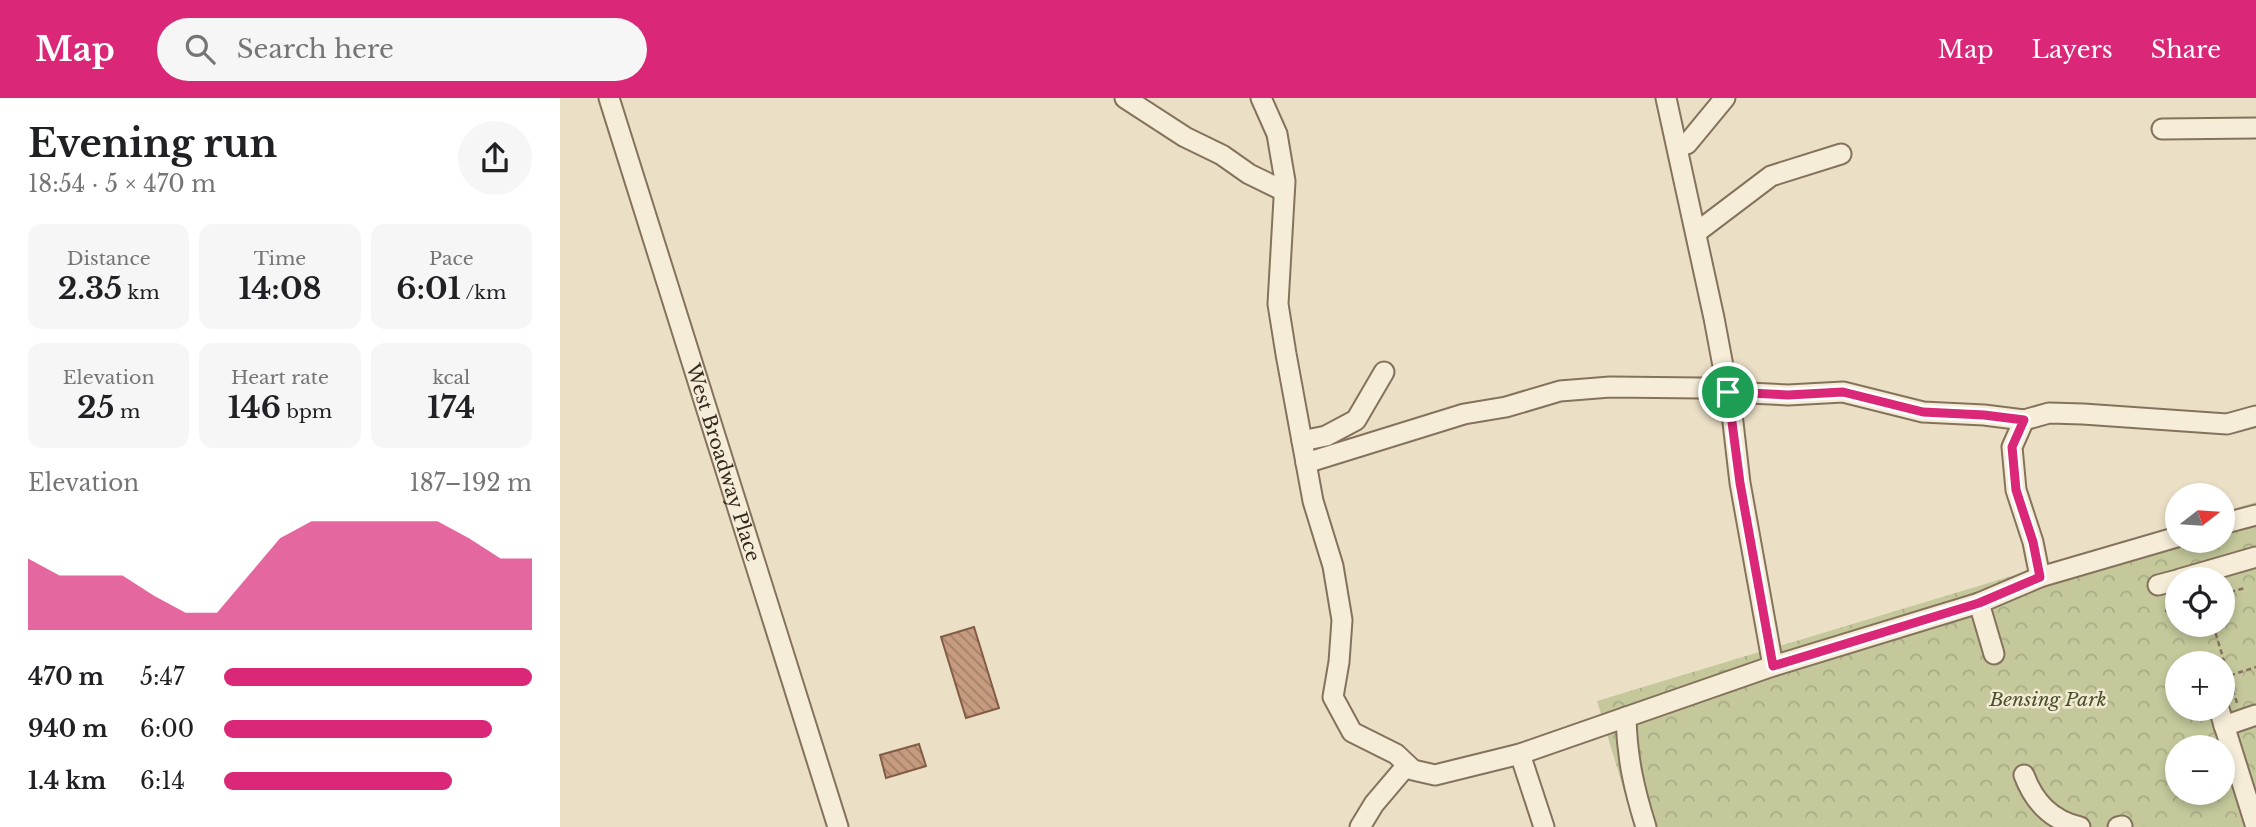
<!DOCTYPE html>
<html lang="en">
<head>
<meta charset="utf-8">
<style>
	:root { --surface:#fff; --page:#f6f6f6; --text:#202124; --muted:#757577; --accent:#db2777 }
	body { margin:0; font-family:"Libre Baskerville",serif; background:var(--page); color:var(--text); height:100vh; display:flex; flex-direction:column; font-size:26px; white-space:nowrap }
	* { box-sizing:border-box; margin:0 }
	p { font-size:23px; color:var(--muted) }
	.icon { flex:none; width:38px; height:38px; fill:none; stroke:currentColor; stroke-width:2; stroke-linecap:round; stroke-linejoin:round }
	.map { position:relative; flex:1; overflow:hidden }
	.details { display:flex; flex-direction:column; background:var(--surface); width:560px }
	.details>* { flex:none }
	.needle { width:46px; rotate:73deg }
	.controls { position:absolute; left:1605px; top:385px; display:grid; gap:14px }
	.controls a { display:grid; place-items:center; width:70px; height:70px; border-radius:50%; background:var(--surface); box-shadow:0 4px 10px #0003; font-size:35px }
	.pin { position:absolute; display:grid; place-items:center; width:60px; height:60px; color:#fff; margin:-30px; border:4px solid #fff; border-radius:50%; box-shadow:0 2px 7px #0007 }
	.round { display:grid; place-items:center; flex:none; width:74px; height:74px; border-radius:37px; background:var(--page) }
	.headline { display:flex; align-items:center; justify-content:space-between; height:119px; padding:0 28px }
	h1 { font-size:38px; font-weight:700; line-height:52px }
	.stats { display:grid; grid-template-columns:repeat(3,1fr); gap:10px; height:119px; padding:7px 28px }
	.stats div { display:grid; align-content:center; border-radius:14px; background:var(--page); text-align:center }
	.stats b { font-size:30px; font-weight:700 }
	.stats small { font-size:19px; font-weight:400 }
	.stats p { font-size:19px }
	.chart { height:196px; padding:14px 28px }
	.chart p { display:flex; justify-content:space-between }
	.chart svg { width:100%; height:126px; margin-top:7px; fill:var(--accent); opacity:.7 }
	ul { padding:0 28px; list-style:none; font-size:23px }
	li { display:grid; grid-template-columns:112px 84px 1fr; align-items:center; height:52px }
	li i { height:18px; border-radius:9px; background:var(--accent) }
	header { display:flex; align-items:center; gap:42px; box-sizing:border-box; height:98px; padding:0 35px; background:var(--accent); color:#fff }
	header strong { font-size:33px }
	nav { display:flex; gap:38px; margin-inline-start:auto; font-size:24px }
	.search { width:490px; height:63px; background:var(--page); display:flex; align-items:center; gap:18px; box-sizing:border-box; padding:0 24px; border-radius:38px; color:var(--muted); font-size:26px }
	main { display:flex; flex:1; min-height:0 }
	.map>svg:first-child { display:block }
</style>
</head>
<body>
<header>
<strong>Map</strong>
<div class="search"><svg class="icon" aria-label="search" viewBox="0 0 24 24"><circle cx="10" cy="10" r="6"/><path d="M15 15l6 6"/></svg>Search here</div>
<nav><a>Map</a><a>Layers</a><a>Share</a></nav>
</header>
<main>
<section class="details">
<div class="headline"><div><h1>Evening run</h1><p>18:54 · 5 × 470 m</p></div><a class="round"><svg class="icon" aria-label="share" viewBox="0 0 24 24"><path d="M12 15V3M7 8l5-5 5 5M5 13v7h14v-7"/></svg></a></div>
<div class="stats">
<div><p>Distance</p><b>2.35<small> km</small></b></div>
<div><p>Time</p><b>14:08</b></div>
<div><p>Pace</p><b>6:01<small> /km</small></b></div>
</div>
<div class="stats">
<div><p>Elevation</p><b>25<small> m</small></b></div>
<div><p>Heart rate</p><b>146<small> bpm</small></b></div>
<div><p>kcal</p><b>174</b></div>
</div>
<div class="chart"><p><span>Elevation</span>187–192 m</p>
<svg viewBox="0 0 160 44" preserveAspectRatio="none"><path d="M0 44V19L10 25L20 25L30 25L40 32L50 38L60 38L70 25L80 12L90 6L100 6L110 6L120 6L130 6L140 12L150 19L160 19V44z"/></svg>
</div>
<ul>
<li><b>470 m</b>5:47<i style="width:100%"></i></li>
<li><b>940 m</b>6:00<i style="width:87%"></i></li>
<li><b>1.4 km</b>6:14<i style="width:74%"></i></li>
</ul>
</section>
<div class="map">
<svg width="1696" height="729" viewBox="0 0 1696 729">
	<defs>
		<pattern id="park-crowns" width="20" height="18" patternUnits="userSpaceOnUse" patternTransform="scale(1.75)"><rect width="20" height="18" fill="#c4c89b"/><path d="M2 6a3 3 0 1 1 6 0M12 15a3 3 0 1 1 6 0" fill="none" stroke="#a9ac85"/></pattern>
		<pattern id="building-back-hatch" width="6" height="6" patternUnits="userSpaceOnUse" patternTransform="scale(1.75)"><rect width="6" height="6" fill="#c69b7f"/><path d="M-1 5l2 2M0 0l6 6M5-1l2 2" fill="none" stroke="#a27f68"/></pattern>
	</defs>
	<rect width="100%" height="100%" fill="#ebdfc6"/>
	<path fill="url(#park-crowns)" fill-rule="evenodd" d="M1696,404V729H1075L1037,603L1617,428V443H1662L1663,414ZM1617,481H1662V527H1617ZM1617,565H1662V611H1617ZM1617,649H1662V695H1617Z"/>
	<g fill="url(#building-back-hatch)" stroke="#825c45" stroke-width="2">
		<polygon points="414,529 439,610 406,620 381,539"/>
		<polygon points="359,646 366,668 326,680 320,657"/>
	</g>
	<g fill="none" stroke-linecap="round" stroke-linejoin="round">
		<g stroke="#85725d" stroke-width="23">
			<g id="minor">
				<path id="s1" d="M49,0L278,729"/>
				<polyline points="565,0 625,39 662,57 689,76 724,93"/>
				<polyline points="701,0 717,36 725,83 718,206 726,256 753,403 773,468 782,522 779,564 773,599 792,634 836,656 853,672 875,677 960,656 1213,568 1419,505 1480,479 1617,439"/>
				<polyline points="1106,0 1154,220 1172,316 1180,385 1213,568"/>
				<polyline points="1602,31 1696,30"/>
				<polyline points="1117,48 1127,46 1165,0"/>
				<polyline points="1137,134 1211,78 1281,56"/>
				<polyline points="1464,322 1452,349 1456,392 1473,444 1480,479"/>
				<polyline points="742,343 766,338 796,322 824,274"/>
				<polyline points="746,365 904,316 946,309 1000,293 1050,289 1141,290 1168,294 1228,297 1283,294 1363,314 1424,317 1464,322 1489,315 1523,316 1667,326 1696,318"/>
				<polyline points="1662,426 1696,417"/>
				<polyline points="1620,481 1696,459"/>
				<polyline points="1598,487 1617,482"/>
				<polyline points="1419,505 1434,556"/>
				<polyline points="1659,611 1696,729"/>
				<path d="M1066,619C1067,660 1074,691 1086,729"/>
				<polyline points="1664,628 1696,617"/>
				<polyline points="960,656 984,729"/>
				<path d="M1464,677C1474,704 1491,722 1520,729"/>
				<polyline points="800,729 814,706 847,667"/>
				<polyline points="1558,729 1562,728"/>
			</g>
		</g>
		<g stroke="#85725d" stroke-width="2.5" stroke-dasharray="5 3.5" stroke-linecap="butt">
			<polyline points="1662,496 1685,490"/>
			<polyline points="1605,513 1617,510"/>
			<polyline points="1653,527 1677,605"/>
			<polyline points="1662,580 1696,569"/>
		</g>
		<use href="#minor" stroke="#f6edd9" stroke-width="19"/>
	</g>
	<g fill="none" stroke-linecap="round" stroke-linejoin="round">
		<g stroke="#fff" stroke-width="14">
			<polygon id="route" points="1168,294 1228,297 1283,294 1363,314 1424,317 1464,322 1452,349 1456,392 1473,444 1480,479 1419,505 1213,568 1180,385"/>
		</g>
		<use href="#route" stroke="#db2777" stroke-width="9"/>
	</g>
	<g text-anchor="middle" stroke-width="5" stroke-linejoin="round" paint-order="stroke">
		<g font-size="19" fill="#362a20" stroke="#f3ead5">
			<text dy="7" stroke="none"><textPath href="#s1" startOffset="382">West Broadway Place</textPath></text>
		</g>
		<g font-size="19" font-style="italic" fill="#475128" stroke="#f3ead5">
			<text x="1488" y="608">Bensing Park</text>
		</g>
	</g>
</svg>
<div class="controls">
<a><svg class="needle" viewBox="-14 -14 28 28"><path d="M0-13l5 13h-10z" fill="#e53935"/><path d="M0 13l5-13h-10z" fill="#757577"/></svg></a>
<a><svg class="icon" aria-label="locate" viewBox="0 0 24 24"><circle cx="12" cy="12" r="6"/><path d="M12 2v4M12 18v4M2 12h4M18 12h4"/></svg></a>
<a>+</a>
<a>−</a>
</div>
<div class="pin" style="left:1168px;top:294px;background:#1e9e55"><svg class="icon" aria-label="arrive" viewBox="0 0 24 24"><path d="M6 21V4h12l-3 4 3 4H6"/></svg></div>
</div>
</main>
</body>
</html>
